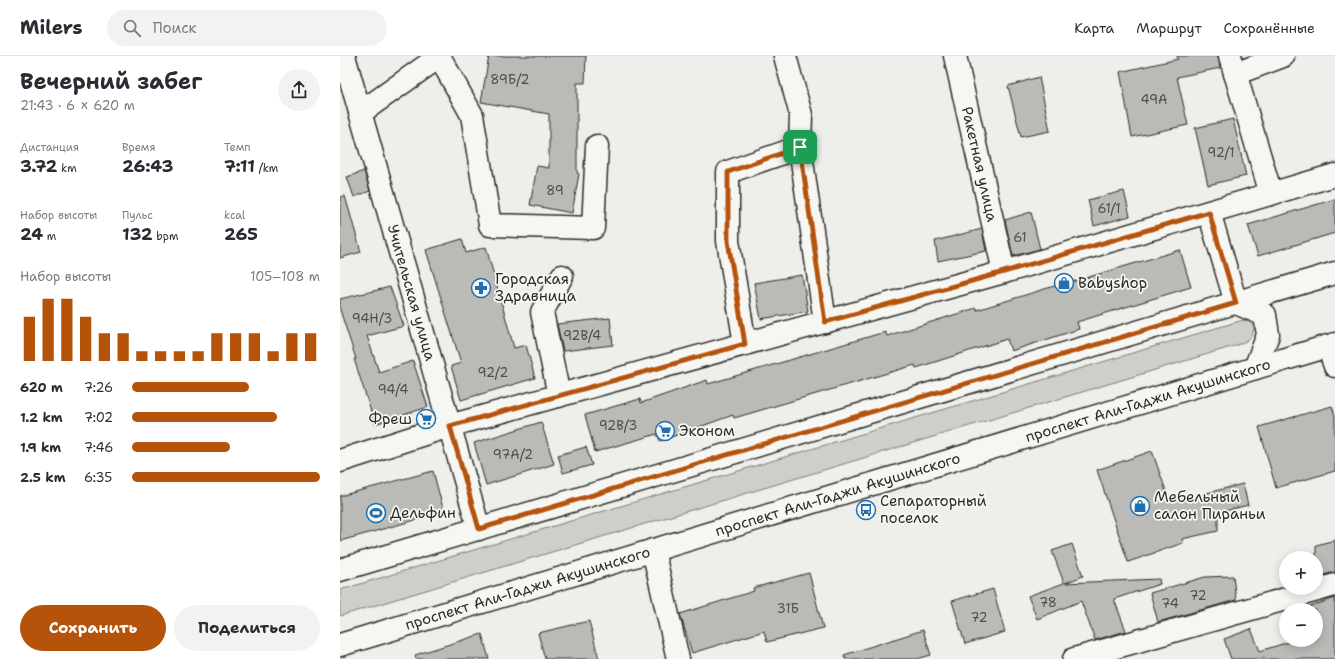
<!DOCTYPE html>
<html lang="ru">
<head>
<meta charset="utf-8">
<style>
	:root { --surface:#fff; --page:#f2f2f3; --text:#2b2b33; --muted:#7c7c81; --line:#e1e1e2; --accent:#b45309 }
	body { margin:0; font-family:"Shantell Sans",sans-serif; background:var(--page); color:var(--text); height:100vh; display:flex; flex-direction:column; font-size:15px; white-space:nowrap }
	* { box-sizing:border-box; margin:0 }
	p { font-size:13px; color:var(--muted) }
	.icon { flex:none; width:22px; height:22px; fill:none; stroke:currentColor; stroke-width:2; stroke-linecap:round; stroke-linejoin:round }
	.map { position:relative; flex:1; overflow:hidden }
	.drawer { display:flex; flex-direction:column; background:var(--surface); width:340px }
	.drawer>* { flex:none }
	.fabs { position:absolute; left:939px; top:495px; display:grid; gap:8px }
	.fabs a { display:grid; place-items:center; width:44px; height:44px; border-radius:50%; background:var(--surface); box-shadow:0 2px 10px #0003; font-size:20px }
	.pin { position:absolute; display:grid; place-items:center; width:34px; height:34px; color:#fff; margin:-17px; border-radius:8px; box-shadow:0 2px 6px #0006 }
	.round { display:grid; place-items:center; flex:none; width:42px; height:42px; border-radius:21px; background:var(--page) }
	.headline { display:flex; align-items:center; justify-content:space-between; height:68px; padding:0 20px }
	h1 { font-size:22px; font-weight:700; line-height:30px }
	.stats { display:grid; grid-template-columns:repeat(3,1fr); gap:6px; height:68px; padding:4px 20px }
	.stats div { display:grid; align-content:center }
	.stats b { font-size:17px; font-weight:700 }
	.stats small { font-size:11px; font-weight:400 }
	.stats p { font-size:11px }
	.chart { height:112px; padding:8px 20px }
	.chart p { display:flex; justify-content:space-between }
	.chart svg { width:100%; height:72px; margin-top:4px; stroke:var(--accent); stroke-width:6 }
	.primary-button { display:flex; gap:8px; margin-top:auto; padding:8px 20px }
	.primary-button a { flex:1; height:46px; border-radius:24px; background:var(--accent); color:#fff; font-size:16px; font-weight:700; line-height:46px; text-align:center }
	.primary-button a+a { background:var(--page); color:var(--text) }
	ul { padding:0 20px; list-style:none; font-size:13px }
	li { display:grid; grid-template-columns:64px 48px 1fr; align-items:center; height:30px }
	li i { height:10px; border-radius:5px; background:var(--accent) }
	header { display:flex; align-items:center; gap:24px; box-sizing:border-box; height:56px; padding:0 20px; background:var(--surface); border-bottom:1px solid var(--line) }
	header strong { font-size:19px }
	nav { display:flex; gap:22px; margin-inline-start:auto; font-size:14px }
	.search { width:280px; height:36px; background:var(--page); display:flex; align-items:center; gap:10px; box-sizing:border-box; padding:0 14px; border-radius:22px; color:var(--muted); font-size:15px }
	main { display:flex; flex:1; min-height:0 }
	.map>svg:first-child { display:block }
</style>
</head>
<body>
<header>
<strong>Milers</strong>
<div class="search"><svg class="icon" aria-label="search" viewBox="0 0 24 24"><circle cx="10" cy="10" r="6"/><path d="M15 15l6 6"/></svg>Поиск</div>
<nav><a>Карта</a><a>Маршрут</a><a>Сохранённые</a></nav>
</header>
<main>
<section class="drawer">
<div class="headline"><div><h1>Вечерний забег</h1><p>21:43 · 6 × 620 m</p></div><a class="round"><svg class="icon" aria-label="share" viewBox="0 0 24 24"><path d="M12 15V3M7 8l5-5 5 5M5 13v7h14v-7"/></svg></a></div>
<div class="stats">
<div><p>Дистанция</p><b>3.72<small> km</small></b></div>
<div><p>Время</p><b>26:43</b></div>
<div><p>Темп</p><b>7:11<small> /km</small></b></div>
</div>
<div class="stats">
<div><p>Набор высоты</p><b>24<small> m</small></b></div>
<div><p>Пульс</p><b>132<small> bpm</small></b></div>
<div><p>kcal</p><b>265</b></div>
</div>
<div class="chart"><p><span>Набор высоты</span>105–108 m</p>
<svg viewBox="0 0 160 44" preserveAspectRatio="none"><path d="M5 44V17M15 44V6M25 44V6M35 44V17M45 44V27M55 44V27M65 44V38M75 44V38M85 44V38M95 44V38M105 44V27M115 44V27M125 44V27M135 44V38M145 44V27M155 44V27"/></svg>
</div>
<ul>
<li><b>620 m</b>7:26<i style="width:62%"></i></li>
<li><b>1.2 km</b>7:02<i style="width:77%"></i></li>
<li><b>1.9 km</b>7:46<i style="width:52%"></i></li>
<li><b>2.5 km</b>6:35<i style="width:100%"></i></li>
</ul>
<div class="primary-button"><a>Сохранить</a><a>Поделиться</a></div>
</section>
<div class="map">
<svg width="995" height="603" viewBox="0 0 995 603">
	<rect width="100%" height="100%" fill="#eeeeea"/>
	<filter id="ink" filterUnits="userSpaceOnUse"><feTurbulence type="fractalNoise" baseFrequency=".025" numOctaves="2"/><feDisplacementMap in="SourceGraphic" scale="8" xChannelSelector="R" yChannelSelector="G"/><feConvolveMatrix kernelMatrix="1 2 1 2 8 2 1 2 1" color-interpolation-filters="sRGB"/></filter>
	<g filter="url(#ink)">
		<path fill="#cececa" stroke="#7c7c7a" d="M903,264L909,266L914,270C914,284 903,287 891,291L0,560V534Z"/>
		<g fill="#babab7" stroke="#2b2b2b">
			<polygon points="149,0 246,0 245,27 237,27 237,117 239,118 232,157 190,149 197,110 209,112 209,58 141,46"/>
			<polygon points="837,0 878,0 880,12 837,21 848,69 792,81 780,16 838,3"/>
			<polygon points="699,21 710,75 681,81 668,30"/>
			<polygon points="893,63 906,120 868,129 855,72"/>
			<polygon points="24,115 30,135 14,141 7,121"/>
			<polygon points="784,135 790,160 754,170 748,144"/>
			<polygon points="5,140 21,196 0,202 0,141"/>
			<polygon points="995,143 995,177 918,200 908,169"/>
			<polygon points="691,156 700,193 673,200 665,164"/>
			<polygon points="642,173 646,195 598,205 595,185"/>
			<polygon points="122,183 126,197 146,191 174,292 186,289 195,322 121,344 111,310 121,307 86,194"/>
			<polygon points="840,194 851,231 737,266 739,273 671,295 667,283 576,312 575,309 394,362 393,359 320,385 317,378 255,396 245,359 300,343 301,347 367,324 368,328 545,276 547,280 636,252 637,254 724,227 725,228"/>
			<polygon points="462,219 468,255 421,263 414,227"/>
			<polygon points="50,231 64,270 27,280 39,316 73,305 88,351 35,368 14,303 16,303 0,254 0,243"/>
			<polygon points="270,262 273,289 223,295 217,268"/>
			<polygon points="992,350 995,360 995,415 936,432 919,371"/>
			<polygon points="201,366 214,408 146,429 134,387"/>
			<polygon points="246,391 252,409 223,417 218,399"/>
			<polygon points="812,395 830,446 903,428 908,449 878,457 878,475 842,483 843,487 788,506 757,414"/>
			<polygon points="93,415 104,456 0,485 0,440"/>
			<polygon points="995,484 995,516 976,521 976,489"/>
			<polygon points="732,488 743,520 725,527 819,523 820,528 774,543 786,575 755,584 741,545 697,563 688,540 724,527 712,495"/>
			<polygon points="469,517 483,572 427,586 424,575 352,597 340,558 414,535 413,532"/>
			<polygon points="893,520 896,544 818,566 810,537 865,521"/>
			<polygon points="653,533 665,576 625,588 612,545"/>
			<polygon points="995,542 995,603 891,603 884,583 911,573 920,595 955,584 976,584 976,554 961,554"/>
			<polygon points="249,565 259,603 205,603 198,577"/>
			<polygon points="583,574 591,599 577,603 505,603 504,599"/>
			<polygon points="142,578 149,603 76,603 75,599"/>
		</g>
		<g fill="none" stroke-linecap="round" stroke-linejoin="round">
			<g stroke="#2b2b2b" stroke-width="25">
				<g id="minor">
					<path id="s1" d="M4,0L139,473"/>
					<polyline points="99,0 132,59 150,169 253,172 257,90"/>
					<polyline points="445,0 461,59 460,91 485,266"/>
					<path id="s2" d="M615,0L664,216"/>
					<polyline points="890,0 931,138"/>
					<polyline points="895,18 943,0"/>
					<polyline points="20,57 100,0"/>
					<polyline points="869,156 896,247"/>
					<polyline points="405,288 388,185 388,116 460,91"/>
					<polyline points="988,290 995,310"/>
					<polyline points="219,340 202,256 222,220"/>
					<polyline points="0,405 109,370 664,216 995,119"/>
					<polyline points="313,494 338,603"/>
					<polyline points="734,603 995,529"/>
				</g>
			</g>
			<g stroke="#2b2b2b" stroke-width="25">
				<g id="major">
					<polyline points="896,247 925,259 928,279 915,312"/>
					<polyline points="0,514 995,217"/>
					<path id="s3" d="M0,589L995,288"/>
				</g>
			</g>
			<use href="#minor" stroke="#f6f6f2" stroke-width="22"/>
			<use href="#major" stroke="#f6f6f2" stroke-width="22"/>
		</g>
	</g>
	<g fill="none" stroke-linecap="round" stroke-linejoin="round" filter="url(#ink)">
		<g stroke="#fff" stroke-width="8">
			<polygon id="route" points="460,91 485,266 664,216 869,156 896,247 139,473 110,370 405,288 388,185 388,116"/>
		</g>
		<use href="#route" stroke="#b45309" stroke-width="5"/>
	</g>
	<defs>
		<g id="shop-ring" transform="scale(1)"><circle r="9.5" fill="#f6f6f2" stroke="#1f6fb2" stroke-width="1.5"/><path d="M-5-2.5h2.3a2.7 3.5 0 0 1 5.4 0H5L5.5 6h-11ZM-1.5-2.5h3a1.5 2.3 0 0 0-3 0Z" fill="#1f6fb2"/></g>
		<g id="pharmacy-ring" transform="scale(1)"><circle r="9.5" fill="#f6f6f2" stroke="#1f6fb2" stroke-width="1.5"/><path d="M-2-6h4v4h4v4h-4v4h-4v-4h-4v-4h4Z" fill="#1f6fb2"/></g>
		<g id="supermarket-ring" transform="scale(1)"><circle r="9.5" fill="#f6f6f2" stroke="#1f6fb2" stroke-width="1.5"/><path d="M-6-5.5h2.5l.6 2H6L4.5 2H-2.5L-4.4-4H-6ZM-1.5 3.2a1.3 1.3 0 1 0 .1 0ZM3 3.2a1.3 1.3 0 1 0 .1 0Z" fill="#1f6fb2"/></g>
		<g id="bus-ring" transform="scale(1)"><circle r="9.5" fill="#f6f6f2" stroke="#1f6fb2" stroke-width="1.5"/><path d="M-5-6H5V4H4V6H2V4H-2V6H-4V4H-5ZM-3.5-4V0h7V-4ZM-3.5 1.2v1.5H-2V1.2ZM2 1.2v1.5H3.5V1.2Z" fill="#1f6fb2"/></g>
		<g id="stadium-ring" transform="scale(1)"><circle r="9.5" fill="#f6f6f2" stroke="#1f6fb2" stroke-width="1.5"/><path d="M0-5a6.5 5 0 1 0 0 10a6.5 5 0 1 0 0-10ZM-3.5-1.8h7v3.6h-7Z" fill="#1f6fb2"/></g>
	</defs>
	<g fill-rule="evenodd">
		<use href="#shop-ring" x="724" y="227"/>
		<use href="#pharmacy-ring" x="141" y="232"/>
		<use href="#supermarket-ring" x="86" y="363"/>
		<use href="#supermarket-ring" x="325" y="375"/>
		<use href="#shop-ring" x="800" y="450"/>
		<use href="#bus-ring" x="526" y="454"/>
		<use href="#stadium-ring" x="36" y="457"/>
	</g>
	<g text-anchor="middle" stroke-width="3.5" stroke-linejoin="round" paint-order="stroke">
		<g font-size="13" fill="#4f4f4e">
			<text x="170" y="28">89Б/2</text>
			<text x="814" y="48">49А</text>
			<text x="881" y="101">92/1</text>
			<text x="215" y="139">89</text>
			<text x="769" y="157">61/1</text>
			<text x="680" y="186">61</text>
			<text x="32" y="267">94Н/3</text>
			<text x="242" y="284">92В/4</text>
			<text x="153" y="321">92/2</text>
			<text x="53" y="338">94/4</text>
			<text x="278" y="374">92В/3</text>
			<text x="173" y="403">97А/2</text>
			<text x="858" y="544">72</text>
			<text x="708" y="551">78</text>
			<text x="830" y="552">74</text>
			<text x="448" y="557">31Б</text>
			<text x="639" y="566">72</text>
		</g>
		<g font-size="15" fill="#2b2b2b" stroke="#f6f6f2">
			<text dy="5" stroke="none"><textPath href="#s2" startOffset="111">Ракетная улица</textPath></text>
			<text dy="5" stroke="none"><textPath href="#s1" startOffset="246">Учительская улица</textPath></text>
			<text dy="5" stroke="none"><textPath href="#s3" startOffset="844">проспект Али-Гаджи Акушинского</textPath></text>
			<text dy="5" stroke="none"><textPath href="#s3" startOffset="520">проспект Али-Гаджи Акушинского</textPath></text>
			<text dy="5" stroke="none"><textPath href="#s3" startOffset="196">проспект Али-Гаджи Акушинского</textPath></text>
		</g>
		<g font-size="15" fill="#2b2b2b" stroke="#f6f6f2" text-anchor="start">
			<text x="155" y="228">Городская<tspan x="155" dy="17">Здравница</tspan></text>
			<text x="738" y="232">Babyshop</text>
			<text x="72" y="368" text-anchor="end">Фреш</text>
			<text x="339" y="380">Эконом</text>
			<text x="814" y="446">Мебельный<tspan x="814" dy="17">салон Пираньи</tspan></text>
			<text x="540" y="450">Сепараторный<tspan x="540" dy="17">поселок</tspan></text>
			<text x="50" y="462">Дельфин</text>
		</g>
	</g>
</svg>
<div class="fabs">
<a>+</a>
<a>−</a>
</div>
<div class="pin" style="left:460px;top:91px;background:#1e9e55"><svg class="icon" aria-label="arrive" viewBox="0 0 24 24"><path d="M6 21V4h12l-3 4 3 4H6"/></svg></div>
</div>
</main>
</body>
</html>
